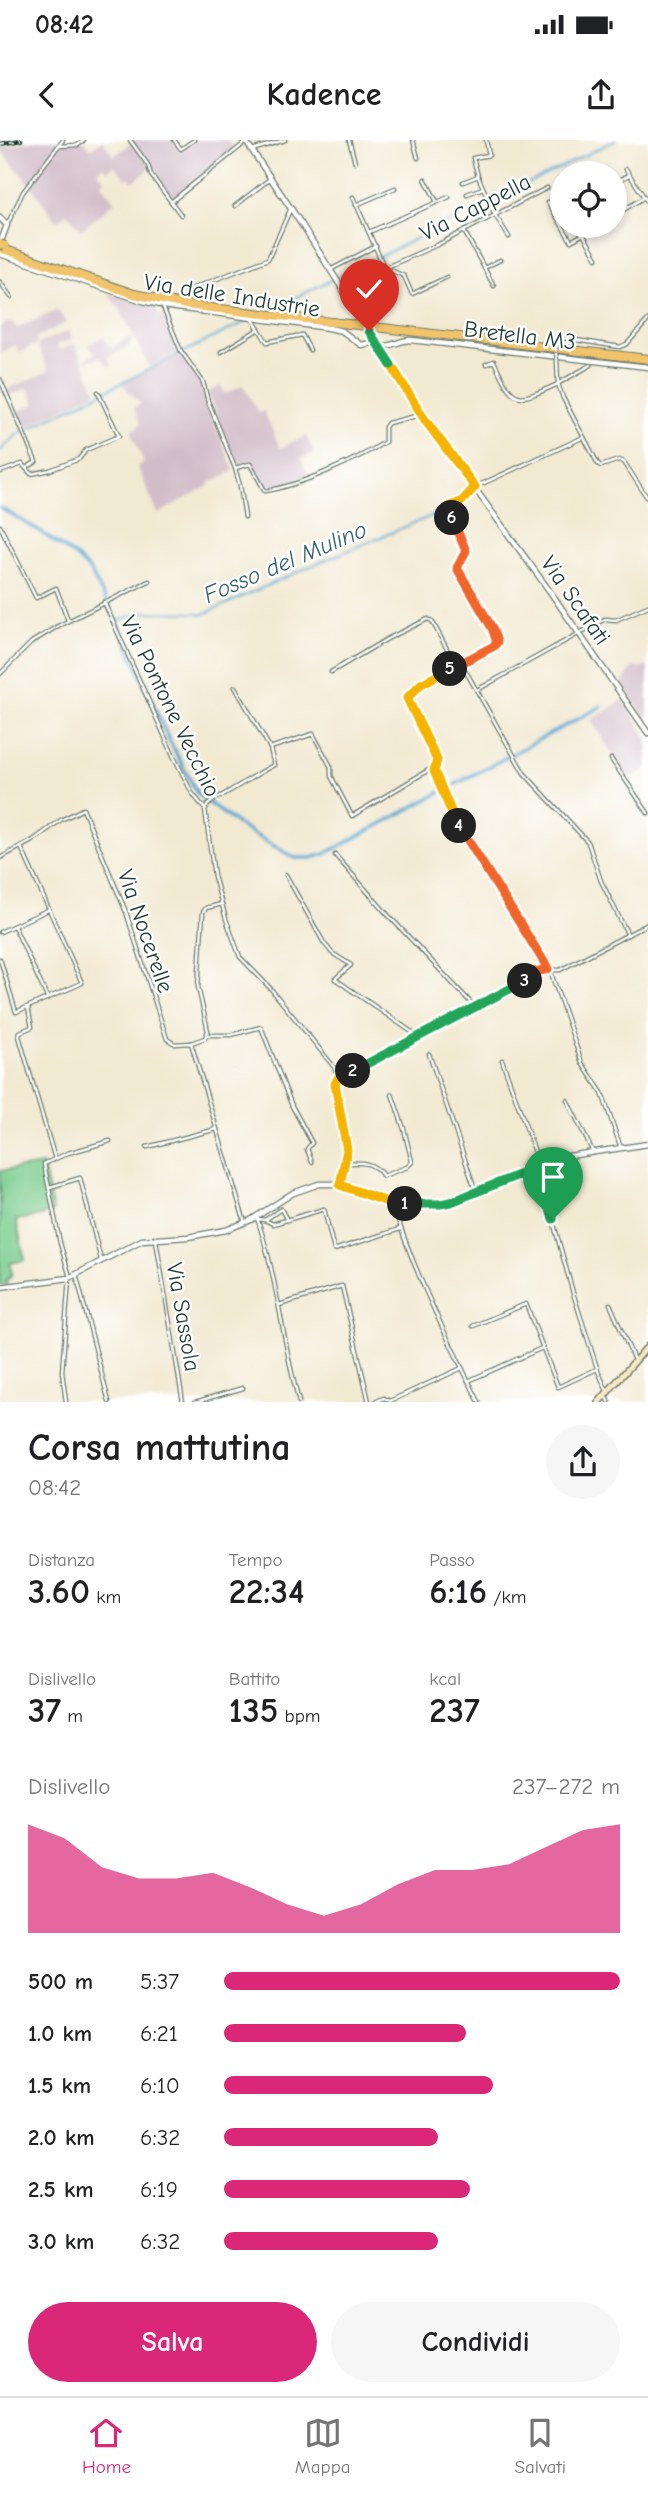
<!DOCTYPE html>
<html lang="it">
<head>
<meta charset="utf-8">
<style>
	:root { --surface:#fff; --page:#f6f6f6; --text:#202124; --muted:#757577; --line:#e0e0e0; --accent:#db2777 }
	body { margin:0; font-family:"Comic Neue",sans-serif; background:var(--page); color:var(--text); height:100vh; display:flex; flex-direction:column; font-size:26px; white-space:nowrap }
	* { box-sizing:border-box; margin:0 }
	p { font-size:23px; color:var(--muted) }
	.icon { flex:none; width:38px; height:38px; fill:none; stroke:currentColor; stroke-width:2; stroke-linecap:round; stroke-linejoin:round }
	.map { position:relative; height:1262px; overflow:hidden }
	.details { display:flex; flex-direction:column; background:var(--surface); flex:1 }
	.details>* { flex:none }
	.controls { position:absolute; left:550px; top:21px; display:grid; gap:14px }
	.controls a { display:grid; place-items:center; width:77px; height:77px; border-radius:50%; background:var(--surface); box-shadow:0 4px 10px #0003; font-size:35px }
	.pin { position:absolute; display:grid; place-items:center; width:60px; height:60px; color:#fff; margin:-72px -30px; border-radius:50% 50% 50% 0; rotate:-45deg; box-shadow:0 0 7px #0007 }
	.pin .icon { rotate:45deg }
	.km { position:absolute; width:35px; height:35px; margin:-18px; border-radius:50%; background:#222; color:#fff; font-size:19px; line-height:35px; text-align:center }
	.round { display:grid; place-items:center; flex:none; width:74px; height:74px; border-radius:37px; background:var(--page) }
	.overview { display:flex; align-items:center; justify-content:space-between; height:119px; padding:0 28px }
	h1 { font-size:38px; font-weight:600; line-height:52px }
	.figures { display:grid; grid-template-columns:repeat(3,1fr); gap:10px; height:119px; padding:7px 28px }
	.figures div { display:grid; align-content:center }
	.figures b { font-size:35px; font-weight:600 }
	.figures small { font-size:19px; font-weight:400 }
	.figures p { font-size:19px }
	.chart { height:196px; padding:14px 28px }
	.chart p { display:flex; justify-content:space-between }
	.chart svg { width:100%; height:126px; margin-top:7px; fill:var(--accent); opacity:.7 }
	.action { display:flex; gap:14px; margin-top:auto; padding:14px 28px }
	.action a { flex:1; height:80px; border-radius:42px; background:var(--accent); color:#fff; font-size:28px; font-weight:600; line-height:80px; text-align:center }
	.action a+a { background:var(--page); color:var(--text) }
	ul { padding:0 28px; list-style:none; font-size:23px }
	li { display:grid; grid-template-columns:112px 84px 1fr; align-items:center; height:52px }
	li i { height:18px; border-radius:9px; background:var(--accent) }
	.status { display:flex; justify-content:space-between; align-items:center; height:49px; padding:0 35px; background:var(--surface); direction:ltr }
	.status svg { height:19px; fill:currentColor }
	header { display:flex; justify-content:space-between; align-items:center; height:91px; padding:0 28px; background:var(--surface); font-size:32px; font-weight:600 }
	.dock { display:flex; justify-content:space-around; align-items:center; height:98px; border-top:2px solid var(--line); background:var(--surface); font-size:19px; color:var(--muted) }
	.dock a { display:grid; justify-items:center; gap:4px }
	.dock .current { color:var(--accent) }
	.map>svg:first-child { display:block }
</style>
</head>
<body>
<div class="status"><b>08:42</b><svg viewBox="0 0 49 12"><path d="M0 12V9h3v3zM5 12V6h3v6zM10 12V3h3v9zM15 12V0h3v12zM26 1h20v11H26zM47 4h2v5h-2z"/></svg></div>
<header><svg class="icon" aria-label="back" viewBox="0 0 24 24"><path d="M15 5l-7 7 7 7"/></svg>Kadence<svg class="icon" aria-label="share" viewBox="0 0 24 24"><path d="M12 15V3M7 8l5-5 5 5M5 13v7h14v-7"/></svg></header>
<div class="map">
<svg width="648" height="1262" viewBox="0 0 648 1262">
	<rect width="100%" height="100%" fill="#fff"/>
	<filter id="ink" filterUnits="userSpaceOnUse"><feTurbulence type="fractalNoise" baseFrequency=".0143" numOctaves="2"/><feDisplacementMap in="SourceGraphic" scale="14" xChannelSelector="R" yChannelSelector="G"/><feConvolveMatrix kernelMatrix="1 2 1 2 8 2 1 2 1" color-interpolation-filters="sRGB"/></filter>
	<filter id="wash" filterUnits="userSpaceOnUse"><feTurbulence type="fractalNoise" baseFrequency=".00686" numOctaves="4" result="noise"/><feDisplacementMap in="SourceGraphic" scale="28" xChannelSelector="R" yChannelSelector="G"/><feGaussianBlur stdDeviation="1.57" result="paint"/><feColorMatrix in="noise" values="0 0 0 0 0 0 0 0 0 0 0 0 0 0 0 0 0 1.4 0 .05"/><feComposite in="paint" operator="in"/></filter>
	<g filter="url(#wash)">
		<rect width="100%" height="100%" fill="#f2e9d1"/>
		<g fill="#d1bdc9">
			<polygon points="36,0 86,0 85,2 91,9 102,0 114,16 130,4 128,0 173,0 181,11 196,0 227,0 235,9 172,60 150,29 133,42 129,37 126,39 114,25 108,31 103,26 97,31 105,41 101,44 115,62 81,90 67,73 57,82 28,42 0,9 0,7"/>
			<polygon points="110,153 156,166 159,175 164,173 181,211 149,227 121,171 108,154"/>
			<polygon points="57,170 67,182 35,198 37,204 68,191 72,199 57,205 59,210 75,204 97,252 22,289 15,273 35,264 28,248 8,256 6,250 49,231 37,204 19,212 16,205 0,213 0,186 12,181 17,188"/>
			<polygon points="132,196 129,206 107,217 112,225 108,227 100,217 85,222 84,219 96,214 88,205 100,198 103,197 111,208"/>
			<polygon points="182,214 202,243 208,268 234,331 209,343 210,345 158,374 137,326 144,323 131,291 141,284 134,268 141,264 122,244"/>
			<polygon points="243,245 259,273 264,271 280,308 306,296 314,313 301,319 309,335 267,350 265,349 250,322 236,326 208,252 221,246 225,254"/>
			<polygon points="632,527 648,527 648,582 622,544"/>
			<polygon points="623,560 648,600 648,628 629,640 591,580"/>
		</g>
		<polygon fill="#7acc8e" stroke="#4c8461" stroke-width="2" points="43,1025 53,1072 42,1074 42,1076 16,1080 25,1120 10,1123 12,1134 10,1135 10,1138 6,1139 7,1145 0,1145 0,1031"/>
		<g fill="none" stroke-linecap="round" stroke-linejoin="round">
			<g stroke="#59a6d2" stroke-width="2">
				<polyline points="338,137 616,0"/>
				<polyline points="272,169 333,139"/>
				<polyline points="0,311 18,294 249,180"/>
				<polyline points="117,481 143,472 198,473 202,475 311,426 460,364"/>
			</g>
			<polyline stroke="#59a6d2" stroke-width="3.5" points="0,368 38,390 76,417 90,431 117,481 167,596 198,655 243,688 295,718 312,718 325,714 602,566"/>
		</g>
	</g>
	<g filter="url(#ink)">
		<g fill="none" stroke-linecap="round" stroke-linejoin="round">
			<g stroke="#69796b" stroke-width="5">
				<g id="minor">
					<polyline points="130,0 148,25 151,35 181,75"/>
					<polyline points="174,0 181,9 194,0"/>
					<polyline points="349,0 355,22"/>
					<polyline points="413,0 418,18"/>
					<polyline points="486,0 489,15 473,18 478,36 495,75 509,97"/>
					<polyline points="58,6 78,5 84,0"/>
					<polyline points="252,10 285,0"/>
					<polyline points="626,29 648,63"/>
					<polyline points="425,39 437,62"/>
					<polyline points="463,42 478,36"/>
					<polyline points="614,43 629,35"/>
					<polyline points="467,54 483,48"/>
					<polyline points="353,57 385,129"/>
					<polyline points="171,62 246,2"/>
					<polyline points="548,62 571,101 598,86"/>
					<polyline points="356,65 395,48"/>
					<polyline points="235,66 271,38"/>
					<polyline points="614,76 643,58"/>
					<polyline points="7,85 23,52 63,0"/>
					<polyline points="464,91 494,146"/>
					<polyline points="369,92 449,57"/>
					<polyline points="583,94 597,118"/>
					<polyline points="386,128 404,136 412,154 447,137"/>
					<polyline points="484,128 500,120"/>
					<polyline points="330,130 376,106"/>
					<polyline points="0,142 11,157"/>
					<polyline points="186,151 268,119 291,68"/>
					<polyline points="345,153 389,126 439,104 547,48"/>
					<path d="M162,165L181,211L203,242L208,261L235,328L250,324L265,351C299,346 356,320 385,302V287L388,283L420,275"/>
					<polyline points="253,180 267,202 302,195 310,210"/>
					<polyline points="557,202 563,198 620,207 627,204 648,180"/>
					<polyline points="221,212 259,189"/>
					<polyline points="557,220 558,244 563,258 598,324 601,326 619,320 624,322 648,359"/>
					<path d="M486,224L494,221C514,265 516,263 558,244"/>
					<polyline points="0,239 36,322 26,328"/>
					<polyline points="559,243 591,225"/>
					<polyline points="235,328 240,346 245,377"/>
					<polyline points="0,332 22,324 31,334 50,330 79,319 86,310 119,296 98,252"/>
					<polyline points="0,386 36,458 56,448 68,480"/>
					<polyline points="104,462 174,617 192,653 205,669 214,736 226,779 240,817 271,849 334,927 338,938"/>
					<polyline points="461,523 524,633 588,702 601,741 628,795"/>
					<polyline points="331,532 387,499 428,479 432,481 456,526"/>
					<polyline points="0,534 32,502 58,486 149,441"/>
					<polyline points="235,547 270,608 313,594 331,627 331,636 352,676 432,628"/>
					<polyline points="477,550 605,479 616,480 648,466"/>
					<polyline points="611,619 648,673"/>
					<path d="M205,669C211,659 219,658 228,652C244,643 258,633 274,625L270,608"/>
					<polyline points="335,715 389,776 475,867"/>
					<polyline points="0,718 32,701 61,680 83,669 126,772 167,899 175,904 191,903 245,1083"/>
					<polyline points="286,735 324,803 332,813 351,825 335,839 419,897"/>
					<polyline points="14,786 48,859"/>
					<polyline points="0,792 48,770"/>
					<polyline points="0,819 16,872 82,843 21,707"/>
					<path d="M548,829L448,668L442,648L434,631L437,620L407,558L421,544L494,506L497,502L492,488L458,428C457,420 467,416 466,408L448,367L461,362L475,347L584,297"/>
					<polyline points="550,830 582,923 602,953 621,1008"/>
					<polyline points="28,868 32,887 20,892 19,896 55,1019"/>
					<polyline points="207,895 231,895 261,887 292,966 312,1003 307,1009 312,1022"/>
					<polyline points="191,903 205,898 208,891 198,847 203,772 206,768 222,764"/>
					<polyline points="429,914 475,1049"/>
					<polyline points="502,920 540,1026"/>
					<polyline points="338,938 514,848 540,830 560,830 648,784"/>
					<polyline points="338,938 335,945 335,952 347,1010 340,1044"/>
					<polyline points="567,960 593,1012"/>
					<polyline points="147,1007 217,989"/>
					<path d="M346,1023C362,1022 374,1022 383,1036L407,1027L412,1022L404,989L392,954"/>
					<polyline points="538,1027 573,1153 598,1231 607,1251"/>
					<polyline points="50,1047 80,1038 101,1120"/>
					<path d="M393,1064C414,1133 447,1198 479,1262"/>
					<path d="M257,1078C278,1138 282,1202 299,1262"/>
					<polyline points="257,1079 265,1080 273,1084 324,1069 334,1110 400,1089"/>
					<polyline points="265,1080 281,1069 287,1080"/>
					<polyline points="156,1100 183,1262"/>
					<polyline points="76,1134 109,1262"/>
					<polyline points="70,1137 60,1103 44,1024 68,1013 110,1001"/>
					<polyline points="610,1164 634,1220"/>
					<polyline points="279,1165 342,1146 369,1262"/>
					<polyline points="473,1186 526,1164 558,1247 597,1229"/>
					<polyline points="468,1241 542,1208"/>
					<polyline points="604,1255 609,1262"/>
					<polyline points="66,1262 62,1232 69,1138"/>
					<polyline points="195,1262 243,1248"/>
					<polyline points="375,1262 384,1258 390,1261 462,1228"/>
				</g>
			</g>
			<g stroke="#69796b" stroke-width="7">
				<g id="tertiary">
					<polyline points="245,0 302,85 362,180"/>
					<polyline points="0,78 7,85 0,104"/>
					<polyline points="0,114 143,161 169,167 329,188 342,191 361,205 376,202"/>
					<polyline points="367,188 425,280 551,453 648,593"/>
					<path d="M379,206C390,208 399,200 411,200L648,227"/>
					<polyline points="0,1147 69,1138 142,1100 188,1097 226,1090 251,1080 293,1053 319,1044 337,1044 393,1064 440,1064 562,1017 648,1004"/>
				</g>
			</g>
			<g stroke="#69796b" stroke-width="8">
				<polyline id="secondary" points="599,1262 648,1206"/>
			</g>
			<g stroke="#69796b" stroke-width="10">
				<polyline id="motorway" points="0,108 134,154 186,165 648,219"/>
			</g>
			<use href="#minor" stroke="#fff" stroke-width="2.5"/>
			<use href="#tertiary" stroke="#fff" stroke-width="4.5"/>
			<use href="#secondary" stroke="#f9e7c3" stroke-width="5"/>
			<use href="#motorway" stroke="#f1c36a" stroke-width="8"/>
			<g stroke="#1f3d34" stroke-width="4.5">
				<polyline id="rail" points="0,4 21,0"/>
			</g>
			<use href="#rail" stroke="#fff" stroke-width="2" stroke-dasharray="5" stroke-linecap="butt"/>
			<g stroke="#69796b" stroke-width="5" stroke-linecap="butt">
				<g id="minor-bridge">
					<polyline points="556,210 557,202"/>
					<polyline points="556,214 557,220"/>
				</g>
			</g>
			<g stroke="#69796b" stroke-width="10" stroke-linecap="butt">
				<polyline id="motorway-bridge" points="0,104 5,106"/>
			</g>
			<use href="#minor-bridge" stroke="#fff" stroke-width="2.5"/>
			<use href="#motorway-bridge" stroke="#f1c36a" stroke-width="8"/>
		</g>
	</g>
	<g fill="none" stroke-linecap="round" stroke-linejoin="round" filter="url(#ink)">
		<g stroke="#fff" stroke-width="14">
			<polyline id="split-1" points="405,1064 440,1064 451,1062 538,1027 553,1079"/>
		</g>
		<g stroke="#fff" stroke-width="14">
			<polyline id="split-2" points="353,931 338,938 335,944 347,1010 340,1045 393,1064 405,1064"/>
		</g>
		<g stroke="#fff" stroke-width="14">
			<polyline id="split-3" points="353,931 525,841"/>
		</g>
		<g stroke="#fff" stroke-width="14">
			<polyline id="split-4" points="459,686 546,825 548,829 535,832 525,841"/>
		</g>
		<g stroke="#fff" stroke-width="14">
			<path id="split-5" d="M450,529L421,544L407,558L437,620L434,631C443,650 448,668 459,686"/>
		</g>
		<g stroke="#fff" stroke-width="14">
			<polyline id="split-6" points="450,529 494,506 497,502 492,488 457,428 466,411 452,378"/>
		</g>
		<g stroke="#fff" stroke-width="14">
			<polyline id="split-7" points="391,225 425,280 475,347 461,362 448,367 452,378"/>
		</g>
		<g stroke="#fff" stroke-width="14">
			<polyline id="split-8" points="369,191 391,225"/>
		</g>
		<use href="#split-1" stroke="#22a559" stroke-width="9"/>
		<use href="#split-2" stroke="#f5b400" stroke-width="9"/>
		<use href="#split-3" stroke="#22a559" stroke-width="9"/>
		<use href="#split-4" stroke="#f0652b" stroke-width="9"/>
		<use href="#split-5" stroke="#f5b400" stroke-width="9"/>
		<use href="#split-6" stroke="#f0652b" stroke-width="9"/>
		<use href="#split-7" stroke="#f5b400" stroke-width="9"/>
		<use href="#split-8" stroke="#22a559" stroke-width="9"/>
	</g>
	<g text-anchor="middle" stroke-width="5" stroke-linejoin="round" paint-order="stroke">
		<g font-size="23" fill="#1f3d34" stroke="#fff">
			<text transform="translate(475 67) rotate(-27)" y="8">Via Cappella</text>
			<text transform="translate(232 155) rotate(9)" y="8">Via delle Industrie</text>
			<text transform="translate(520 195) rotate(7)" y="8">Bretella M3</text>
			<text transform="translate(576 460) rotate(55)" y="8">Via Scafati</text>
			<text transform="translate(171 566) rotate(64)" y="8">Via Pontone Vecchio</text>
			<text transform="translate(146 791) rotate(71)" y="8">Via Nocerelle</text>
			<text transform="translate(184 1177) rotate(80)" y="8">Via Sassola</text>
		</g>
		<g font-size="24" font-style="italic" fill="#33626b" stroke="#fff">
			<text transform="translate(285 422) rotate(-23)" y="8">Fosso del Mulino</text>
		</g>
	</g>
</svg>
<div class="controls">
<a><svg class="icon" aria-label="locate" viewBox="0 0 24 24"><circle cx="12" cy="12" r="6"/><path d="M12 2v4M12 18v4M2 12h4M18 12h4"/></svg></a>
</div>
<div class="pin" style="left:553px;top:1079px;background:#1e9e55"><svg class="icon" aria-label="arrive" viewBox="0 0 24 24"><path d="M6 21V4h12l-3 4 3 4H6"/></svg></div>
<div class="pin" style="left:369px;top:191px;background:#d93025"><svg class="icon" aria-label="check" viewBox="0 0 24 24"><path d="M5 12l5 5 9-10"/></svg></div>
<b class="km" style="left:405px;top:1064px">1</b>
<b class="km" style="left:353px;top:931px">2</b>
<b class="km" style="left:525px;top:841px">3</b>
<b class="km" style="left:459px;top:686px">4</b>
<b class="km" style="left:450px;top:529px">5</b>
<b class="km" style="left:452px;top:378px">6</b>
</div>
<section class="details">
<div class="overview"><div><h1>Corsa mattutina</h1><p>08:42</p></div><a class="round"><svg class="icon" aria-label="share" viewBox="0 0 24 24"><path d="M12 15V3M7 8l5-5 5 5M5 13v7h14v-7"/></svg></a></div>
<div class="figures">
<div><p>Distanza</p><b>3.60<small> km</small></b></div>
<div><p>Tempo</p><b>22:34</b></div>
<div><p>Passo</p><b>6:16<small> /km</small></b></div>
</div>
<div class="figures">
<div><p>Dislivello</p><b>37<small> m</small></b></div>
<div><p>Battito</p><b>135<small> bpm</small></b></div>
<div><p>kcal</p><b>237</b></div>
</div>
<div class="chart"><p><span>Dislivello</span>237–272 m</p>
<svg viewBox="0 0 160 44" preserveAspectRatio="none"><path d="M0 44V6L10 11L20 21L30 25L40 25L50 23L60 28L70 34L80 38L90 34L100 27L110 22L120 22L130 20L140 14L150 8L160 6V44z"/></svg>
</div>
<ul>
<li><b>500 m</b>5:37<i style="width:100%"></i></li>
<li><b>1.0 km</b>6:21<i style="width:61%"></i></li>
<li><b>1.5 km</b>6:10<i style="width:68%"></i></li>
<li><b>2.0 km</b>6:32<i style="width:54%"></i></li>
<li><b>2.5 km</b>6:19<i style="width:62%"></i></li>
<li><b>3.0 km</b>6:32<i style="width:54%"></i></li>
</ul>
<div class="action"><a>Salva</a><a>Condividi</a></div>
</section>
<nav class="dock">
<a class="current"><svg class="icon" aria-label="home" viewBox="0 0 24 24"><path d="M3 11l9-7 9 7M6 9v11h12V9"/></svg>Home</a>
<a><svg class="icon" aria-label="map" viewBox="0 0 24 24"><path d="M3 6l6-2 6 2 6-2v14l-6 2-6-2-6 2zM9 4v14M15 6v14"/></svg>Mappa</a>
<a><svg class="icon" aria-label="saved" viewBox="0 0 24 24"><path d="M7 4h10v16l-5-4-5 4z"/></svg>Salvati</a>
</nav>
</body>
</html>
